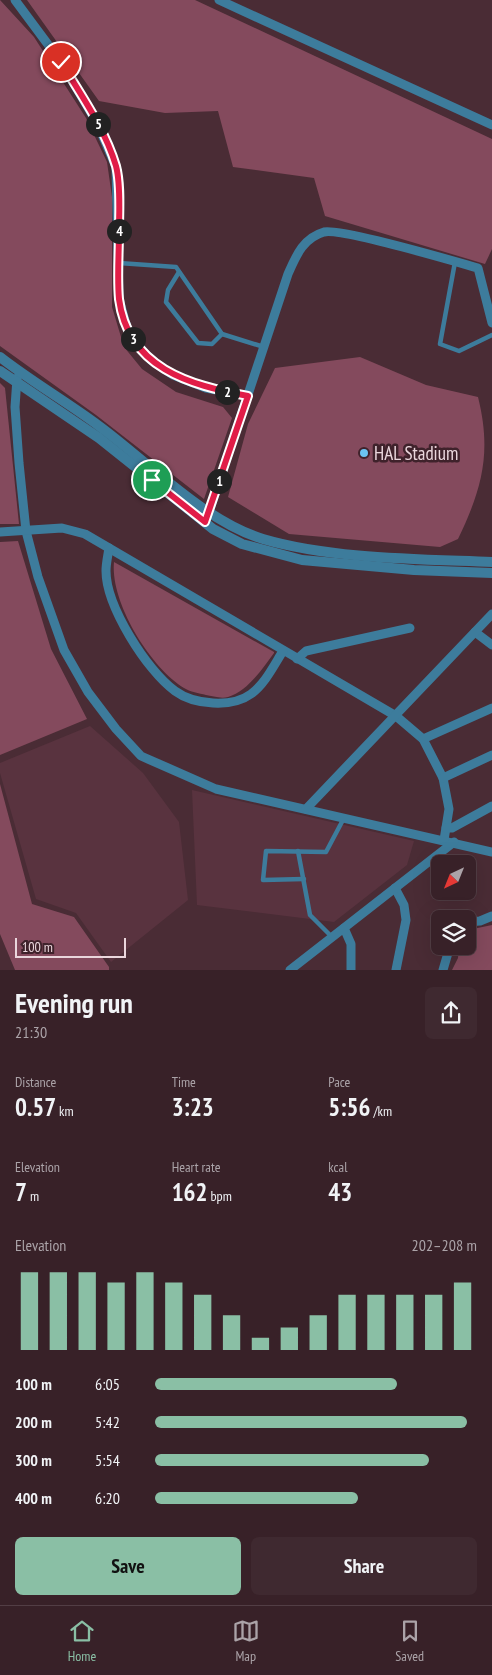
<!DOCTYPE html>
<html lang="en">
<head>
<meta charset="utf-8">
<style>
	:root { --surface:#382128; --page:#3f2930; --text:#f1f3f6; --muted:#aba3a8; --line:#523e45; --accent:#8abfa5 }
	body { margin:0; font-family:"PT Sans Narrow",sans-serif; background:var(--page); color:var(--text); height:100vh; display:flex; flex-direction:column; font-size:19px; white-space:nowrap }
	* { box-sizing:border-box; margin:0 }
	p { font-size:16px; color:var(--muted) }
	.icon { flex:none; width:28px; height:28px; fill:none; stroke:currentColor; stroke-width:2; stroke-linecap:round; stroke-linejoin:round }
	.map { position:relative; height:970px; overflow:hidden }
	.side { display:flex; flex-direction:column; background:var(--surface); flex:1 }
	.side>* { flex:none }
	.needle { width:32px; rotate:223deg }
	.fabs { position:absolute; left:431px; top:855px; display:grid; gap:10px }
	.fabs a { display:grid; place-items:center; width:45px; height:45px; border-radius:8px; background:var(--surface); box-shadow:0 5px 20px #0002,0 0 0 1px var(--line); font-size:25px }
	.scale { position:absolute; left:15px; bottom:12px; width:111px; box-sizing:border-box; padding-left:5px; border:2px solid #ead6dc; border-top:0; font-size:14px; line-height:18px; white-space:nowrap; color:#ead6dc; -webkit-text-stroke:4px #3f222b; paint-order:stroke }
	.pin { position:absolute; display:grid; place-items:center; width:42px; height:42px; color:#fff; margin:-21px; border:2px solid #fff; border-radius:50%; box-shadow:0 1px 5px #0007 }
	.km { position:absolute; width:25px; height:25px; margin:-12px; border-radius:50%; background:#222; color:#fff; font-size:14px; line-height:25px; text-align:center }
	.round { display:grid; place-items:center; flex:none; width:52px; height:52px; border-radius:8px; background:var(--page) }
	.overview { display:flex; align-items:center; justify-content:space-between; height:85px; padding:0 15px }
	h1 { font-size:28px; font-weight:800; line-height:38px }
	.figures { display:grid; grid-template-columns:repeat(3,1fr); gap:8px; height:85px; padding:5px 15px }
	.figures div { display:grid; align-content:center }
	.figures b { font-size:25px; font-weight:800 }
	.figures small { font-size:14px; font-weight:400 }
	.figures p { font-size:14px }
	.chart { height:140px; padding:10px 15px }
	.chart p { display:flex; justify-content:space-between }
	.chart svg { width:100%; height:90px; margin-top:5px; stroke:var(--accent); stroke-width:6 }
	.action { display:flex; gap:10px; margin-top:auto; padding:10px 15px }
	.action a { flex:1; height:58px; border-radius:8px; background:var(--accent); color:#111; font-size:20px; font-weight:800; line-height:58px; text-align:center }
	.action a+a { background:var(--page); color:var(--text) }
	ul { padding:0 15px; list-style:none; font-size:16px }
	li { display:grid; grid-template-columns:80px 60px 1fr; align-items:center; height:38px }
	li i { height:12px; border-radius:6px; background:var(--accent) }
	.tabs { display:flex; justify-content:space-around; align-items:center; height:70px; border-top:1px solid var(--line); background:var(--surface); font-size:14px; color:var(--muted) }
	.tabs a { display:grid; justify-items:center; gap:2px }
	.tabs .current { color:var(--accent) }
	.map>svg:first-child { display:block }
</style>
</head>
<body>
<div class="map">
<svg width="492" height="970" viewBox="0 0 492 970">
	<rect width="100%" height="100%" fill="#4a2c35"/>
	<g fill="#59333f">
		<polygon points="90,726 143,773 179,822 188,900 111,962 76,913 36,899 0,773 0,763"/>
		<polygon points="192,790 414,841 407,865 334,922 197,905"/>
	</g>
	<g fill="#844a5d">
		<polygon points="0,0 34,37 86,118 107,162 112,197 112,307 124,347 142,369 176,392 223,407 232,418 204,499 96,415 0,346"/>
		<polygon points="27,0 195,0 492,139 492,249 485,264 325,216 314,178 233,167 218,111 165,113 99,101"/>
		<path d="M360,357L426,385L478,397C492,453 482,489 458,539L440,547L289,534L228,497L248,424L275,368Z"/>
		<polygon points="0,383 5,388 19,524 0,524"/>
		<polygon points="18,541 51,649 87,719 0,755 0,542"/>
		<path d="M114,562L274,652V653C263,668 248,691 228,697C221,699 212,696 206,695C199,693 190,692 184,688C150,667 110,602 114,562Z"/>
		<polygon points="0,784 32,904 74,917 109,967 109,970 15,970 0,934"/>
		<polygon points="492,925 492,970 452,970 458,958 459,946 468,946 468,930"/>
	</g>
	<g fill="none" stroke-linecap="round" stroke-linejoin="round">
		<g stroke="#3d7c9c" stroke-width="4.5">
			<polyline points="455,262 440,344 459,351 492,335"/>
			<polyline points="119,263 176,267 222,334 264,347"/>
			<polyline points="179,272 168,290 166,302 198,343 212,344 222,334"/>
			<polyline points="298,851 310,915 332,937"/>
			<polyline points="304,879 263,880 266,851 326,852 344,818"/>
		</g>
		<g stroke="#3d7c9c" stroke-width="9">
			<polyline points="15,0 61,62 97,123 116,167 119,299 129,335 151,360 173,375 206,388 248,396"/>
			<polyline points="219,0 492,125"/>
			<polyline points="17,378 15,407 19,463 26,531 38,577 64,650 88,692 116,729 141,756 216,789 492,852"/>
			<path d="M207,518L288,274C296,256 303,238 324,232C342,228 453,261 478,268L492,323"/>
			<polyline points="0,532 62,528 85,534 396,716 423,739 443,778 449,809 444,840"/>
			<path d="M109,548C108,555 106,563 106,571C106,606 147,671 175,691C194,705 232,708 251,694C265,684 274,665 283,651"/>
			<polyline points="475,632 492,645"/>
			<polyline points="297,659 306,651 410,628"/>
			<polyline points="423,739 492,708"/>
			<polyline points="443,778 492,755"/>
			<polyline points="306,809 492,614"/>
			<polyline points="446,828 452,828 492,806"/>
			<polyline points="395,888 404,905 406,920 396,970"/>
			<polyline points="468,922 480,921 492,916"/>
			<polyline points="344,928 351,944 351,970"/>
			<polyline points="290,970 454,842"/>
			<polyline points="443,970 450,946"/>
		</g>
		<g stroke="#3d7c9c" stroke-width="10">
			<path d="M0,357C32,382 67,402 99,426C149,463 204,521 263,539C331,559 420,559 492,562"/>
			<polyline points="0,371 99,438 213,529 242,544 302,560 414,570 492,573"/>
		</g>
	</g>
	<g fill="none" stroke-linecap="round" stroke-linejoin="round">
		<g stroke="#fff" stroke-width="10">
			<path id="route" d="M61,62C81,95 105,129 116,166C121,185 119,211 119,231C119,253 117,277 119,299C128,368 189,385 248,396L205,522L152,480"/>
		</g>
		<use href="#route" stroke="#e11d48" stroke-width="6"/>
	</g>
	<circle fill="#6bc3f2" stroke="#3f222b" stroke-width="2" cx="364" cy="453" r="5"/>
	<g text-anchor="middle" stroke-width="5" stroke-linejoin="round" paint-order="stroke">
		<g font-size="19" fill="#ead6dc" stroke="#3f222b" text-anchor="start">
			<text x="374" y="460">HAL Stadium</text>
		</g>
	</g>
</svg>
<div class="fabs">
<a><svg class="needle" viewBox="-14 -14 28 28"><path d="M0-13l5 13h-10z" fill="#e53935"/><path d="M0 13l5-13h-10z" fill="#aba3a8"/></svg></a>
<a><svg class="icon" aria-label="layers" viewBox="0 0 24 24"><path d="M12 4l9 5-9 5-9-5zM3 14l9 5 9-5"/></svg></a>
</div>
<div class="scale">100 m</div>
<div class="pin" style="left:152px;top:480px;background:#1e9e55"><svg class="icon" aria-label="arrive" viewBox="0 0 24 24"><path d="M6 21V4h12l-3 4 3 4H6"/></svg></div>
<div class="pin" style="left:61px;top:62px;background:#d93025"><svg class="icon" aria-label="check" viewBox="0 0 24 24"><path d="M5 12l5 5 9-10"/></svg></div>
<b class="km" style="left:219px;top:481px">1</b>
<b class="km" style="left:227px;top:392px">2</b>
<b class="km" style="left:133px;top:339px">3</b>
<b class="km" style="left:119px;top:231px">4</b>
<b class="km" style="left:98px;top:124px">5</b>
</div>
<section class="side">
<div class="overview"><div><h1>Evening run</h1><p>21:30</p></div><a class="round"><svg class="icon" aria-label="share" viewBox="0 0 24 24"><path d="M12 15V3M7 8l5-5 5 5M5 13v7h14v-7"/></svg></a></div>
<div class="figures">
<div><p>Distance</p><b>0.57<small> km</small></b></div>
<div><p>Time</p><b>3:23</b></div>
<div><p>Pace</p><b>5:56<small> /km</small></b></div>
</div>
<div class="figures">
<div><p>Elevation</p><b>7<small> m</small></b></div>
<div><p>Heart rate</p><b>162<small> bpm</small></b></div>
<div><p>kcal</p><b>43</b></div>
</div>
<div class="chart"><p><span>Elevation</span>202–208 m</p>
<svg viewBox="0 0 160 44" preserveAspectRatio="none"><path d="M5 44V6M15 44V6M25 44V6M35 44V11M45 44V6M55 44V11M65 44V17M75 44V27M85 44V38M95 44V33M105 44V27M115 44V17M125 44V17M135 44V17M145 44V17M155 44V11"/></svg>
</div>
<ul>
<li><b>100 m</b>6:05<i style="width:75%"></i></li>
<li><b>200 m</b>5:42<i style="width:97%"></i></li>
<li><b>300 m</b>5:54<i style="width:85%"></i></li>
<li><b>400 m</b>6:20<i style="width:63%"></i></li>
</ul>
<div class="action"><a>Save</a><a>Share</a></div>
</section>
<nav class="tabs">
<a class="current"><svg class="icon" aria-label="home" viewBox="0 0 24 24"><path d="M3 11l9-7 9 7M6 9v11h12V9"/></svg>Home</a>
<a><svg class="icon" aria-label="map" viewBox="0 0 24 24"><path d="M3 6l6-2 6 2 6-2v14l-6 2-6-2-6 2zM9 4v14M15 6v14"/></svg>Map</a>
<a><svg class="icon" aria-label="saved" viewBox="0 0 24 24"><path d="M7 4h10v16l-5-4-5 4z"/></svg>Saved</a>
</nav>
</body>
</html>
